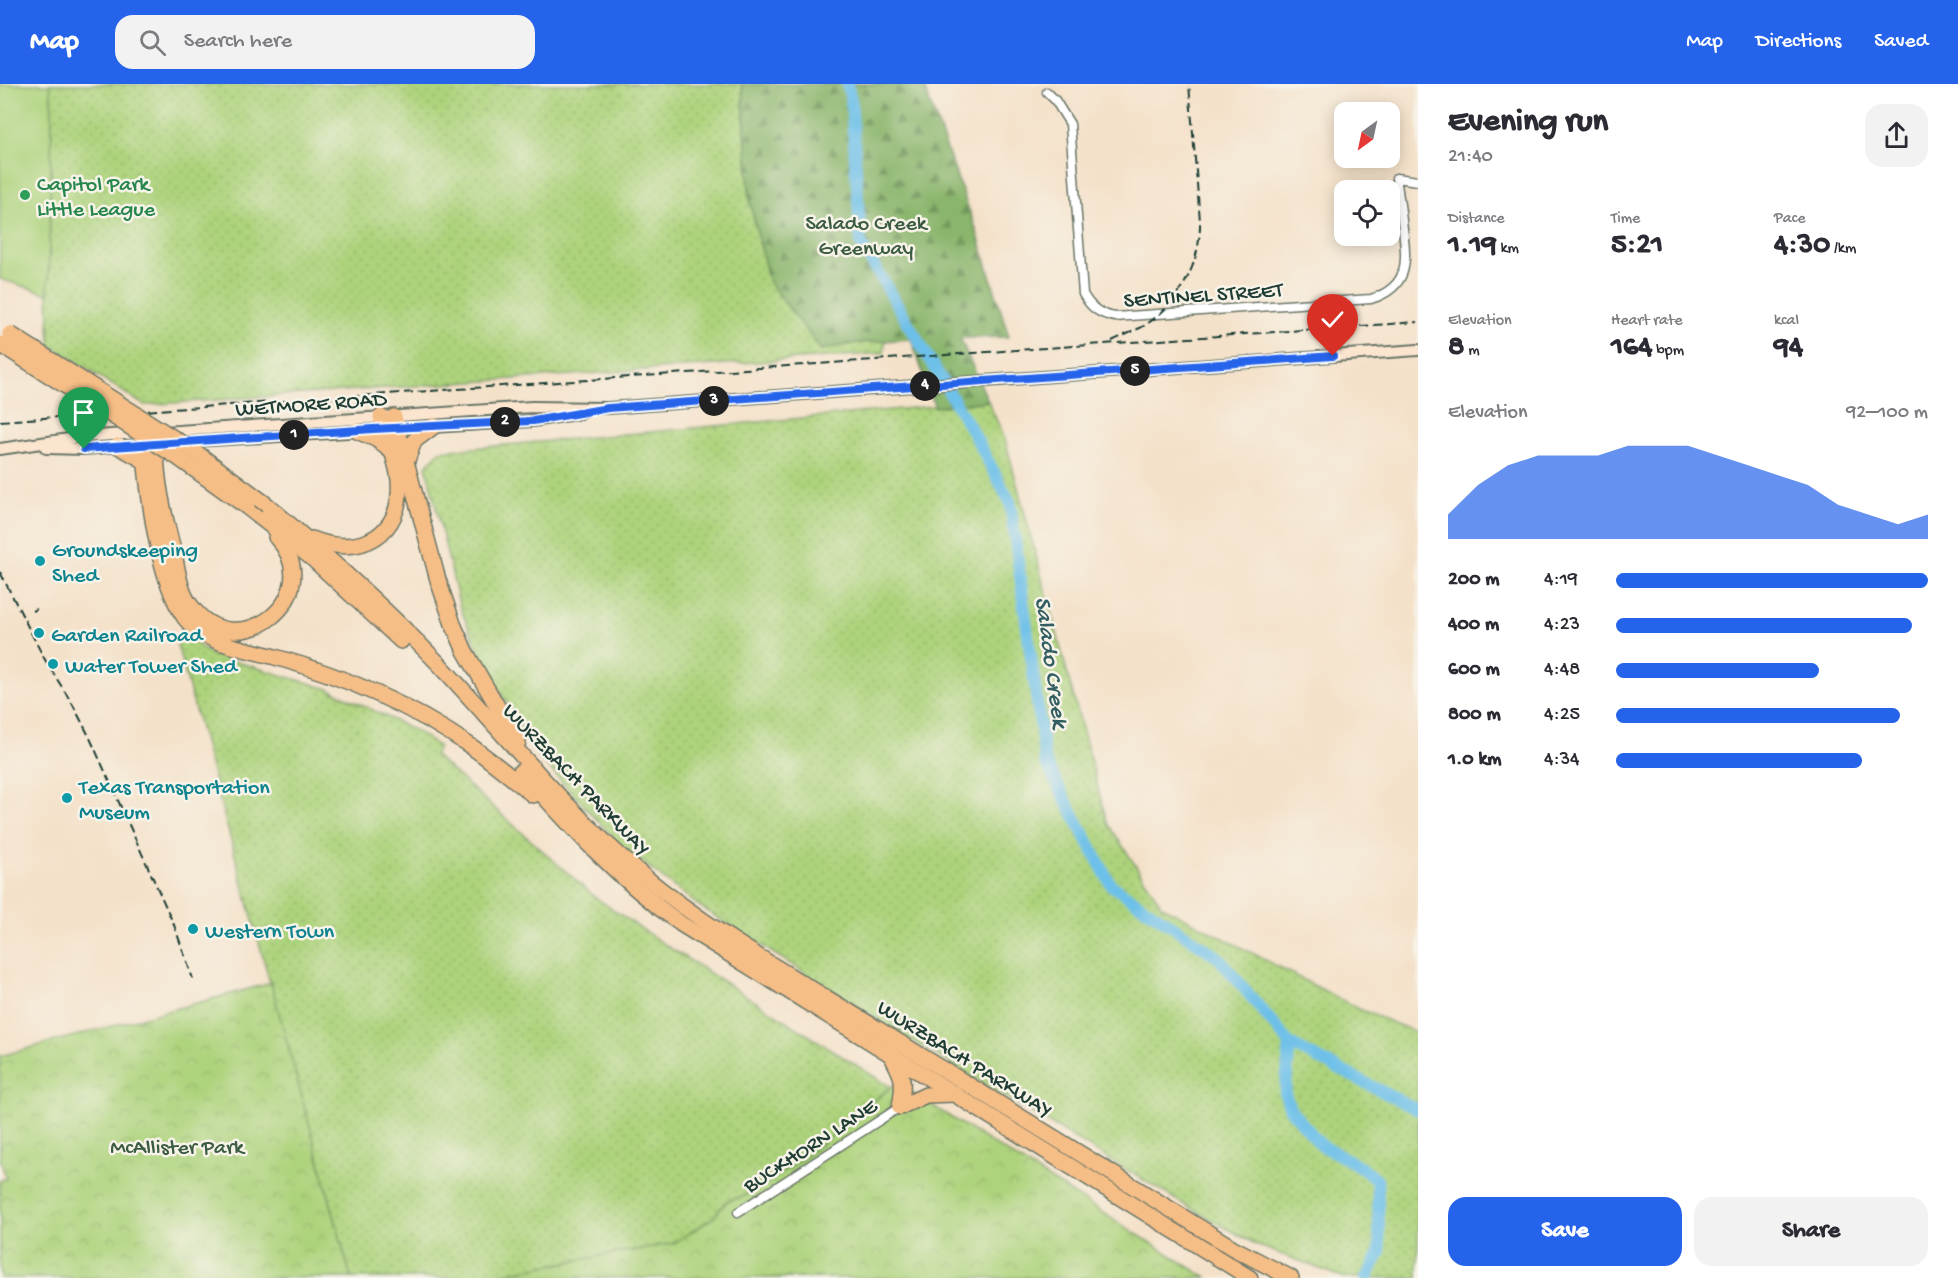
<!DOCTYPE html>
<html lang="en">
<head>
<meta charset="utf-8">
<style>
	:root { --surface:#fff; --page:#f2f2f3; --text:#2b2b33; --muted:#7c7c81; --accent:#2563eb }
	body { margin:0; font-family:"Gochi Hand",sans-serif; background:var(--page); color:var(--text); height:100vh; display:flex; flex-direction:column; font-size:22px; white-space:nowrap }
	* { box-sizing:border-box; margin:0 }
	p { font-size:20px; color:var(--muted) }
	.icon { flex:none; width:33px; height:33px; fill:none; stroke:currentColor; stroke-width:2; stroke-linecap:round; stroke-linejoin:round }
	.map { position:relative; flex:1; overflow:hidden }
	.side { display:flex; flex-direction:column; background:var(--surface); width:540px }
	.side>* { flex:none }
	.needle { width:39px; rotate:213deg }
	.controls { position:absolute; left:1334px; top:18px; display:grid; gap:12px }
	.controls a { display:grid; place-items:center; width:66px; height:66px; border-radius:12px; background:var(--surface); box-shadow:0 3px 15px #0003; font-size:30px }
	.pin { position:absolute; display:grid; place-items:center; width:51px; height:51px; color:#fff; margin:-62px -26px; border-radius:50% 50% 50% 0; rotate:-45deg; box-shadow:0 0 6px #0007 }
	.pin .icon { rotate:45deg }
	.km { position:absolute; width:30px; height:30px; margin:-15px; border-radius:50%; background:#222; color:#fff; font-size:16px; line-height:30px; text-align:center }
	.round { display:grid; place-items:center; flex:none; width:63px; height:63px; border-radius:18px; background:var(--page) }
	.summary { display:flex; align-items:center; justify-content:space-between; height:102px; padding:0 30px }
	h1 { font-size:33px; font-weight:700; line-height:45px }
	.metrics { display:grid; grid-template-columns:repeat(3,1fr); gap:9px; height:102px; padding:6px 30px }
	.metrics div { display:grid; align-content:center }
	.metrics b { font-size:30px; font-weight:700 }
	.metrics small { font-size:16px; font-weight:400 }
	.metrics p { font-size:16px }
	.chart { height:168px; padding:12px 30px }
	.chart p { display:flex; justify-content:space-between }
	.chart svg { width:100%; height:108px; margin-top:6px; fill:var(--accent); opacity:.7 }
	.button { display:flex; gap:12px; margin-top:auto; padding:12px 30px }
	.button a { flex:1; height:69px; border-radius:18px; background:var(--accent); color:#fff; font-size:24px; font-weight:700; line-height:69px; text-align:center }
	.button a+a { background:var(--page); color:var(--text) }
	ul { padding:0 30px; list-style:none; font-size:20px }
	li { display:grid; grid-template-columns:96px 72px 1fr; align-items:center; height:45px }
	li i { height:15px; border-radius:8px; background:var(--accent) }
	header { display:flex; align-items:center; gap:36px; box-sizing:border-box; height:84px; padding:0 30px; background:var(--accent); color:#fff }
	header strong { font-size:28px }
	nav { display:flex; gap:33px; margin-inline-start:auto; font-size:21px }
	.search { width:420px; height:54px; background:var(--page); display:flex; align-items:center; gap:15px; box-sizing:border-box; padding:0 21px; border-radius:18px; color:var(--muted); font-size:22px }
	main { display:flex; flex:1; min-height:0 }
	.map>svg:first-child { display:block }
</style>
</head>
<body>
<header>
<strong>Map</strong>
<div class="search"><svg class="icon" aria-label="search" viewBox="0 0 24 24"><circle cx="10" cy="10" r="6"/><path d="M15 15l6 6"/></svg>Search here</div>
<nav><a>Map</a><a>Directions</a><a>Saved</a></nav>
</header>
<main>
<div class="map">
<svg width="1418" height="1194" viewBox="0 0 1418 1194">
	<defs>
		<pattern id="grass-dots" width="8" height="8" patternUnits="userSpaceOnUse" patternTransform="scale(1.5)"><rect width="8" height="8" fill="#add37c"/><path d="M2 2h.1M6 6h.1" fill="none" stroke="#94b66c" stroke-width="1.8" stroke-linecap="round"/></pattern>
		<pattern id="forest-firs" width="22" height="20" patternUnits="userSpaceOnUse" patternTransform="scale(1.5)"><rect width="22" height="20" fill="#8ab56c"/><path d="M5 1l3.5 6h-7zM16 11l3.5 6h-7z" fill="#70945a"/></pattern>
		<pattern id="park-crowns" width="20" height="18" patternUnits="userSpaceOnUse" patternTransform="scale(1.5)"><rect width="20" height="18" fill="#add37c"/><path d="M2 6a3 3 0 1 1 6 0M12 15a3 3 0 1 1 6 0" fill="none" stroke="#94b66c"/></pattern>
	</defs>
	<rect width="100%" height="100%" fill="#f7f3e8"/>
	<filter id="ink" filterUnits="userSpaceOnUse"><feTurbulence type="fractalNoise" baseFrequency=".0167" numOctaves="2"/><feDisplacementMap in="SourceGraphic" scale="12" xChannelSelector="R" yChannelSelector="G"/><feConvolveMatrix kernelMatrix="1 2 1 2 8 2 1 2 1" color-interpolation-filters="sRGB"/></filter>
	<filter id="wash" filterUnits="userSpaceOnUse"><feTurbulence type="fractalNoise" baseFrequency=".008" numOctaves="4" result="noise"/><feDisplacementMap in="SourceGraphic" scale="24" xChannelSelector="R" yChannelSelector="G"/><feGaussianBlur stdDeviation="1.35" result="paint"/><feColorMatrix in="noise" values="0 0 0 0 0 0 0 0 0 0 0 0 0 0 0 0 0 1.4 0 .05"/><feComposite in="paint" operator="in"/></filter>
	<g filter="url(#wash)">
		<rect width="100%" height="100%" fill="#f4e1c9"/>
		<g fill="url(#grass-dots)" stroke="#668858" stroke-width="1.5">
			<polygon points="50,0 742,0 750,119 857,259 885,257 884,269 144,321 50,261 48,210 52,28"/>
			<polygon points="988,317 1005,355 1107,738 1162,822 1359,925 1418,949 1418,1194 1345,1194 1259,1162 1190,1124 898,948 699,822 621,762 539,673 486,585 460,523 426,382 440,367"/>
			<polygon points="182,548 210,570 329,605 383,631 417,648 439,663 434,671 596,814 670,864 891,1003 802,1076 744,1112 727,1117 713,1134 674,1159 478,1194 351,1194 177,560"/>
		</g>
		<polygon fill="url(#forest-firs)" stroke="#547950" stroke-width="1.5" points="742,0 923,0 976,145 1009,253 960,254 988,317 935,323 911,255 857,259 821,266 769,198 750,119"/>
		<g fill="url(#park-crowns)" stroke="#668858" stroke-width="1.5">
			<polygon points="271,899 351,1194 0,1194 0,1096 6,1095 0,1074 0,972"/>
			<polygon points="896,999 1207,1194 478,1194 674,1159 713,1134 727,1117 744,1112 802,1076"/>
		</g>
		<polygon fill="#add37c" stroke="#668858" stroke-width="1.5" points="0,0 50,0 52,28 48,210 0,195"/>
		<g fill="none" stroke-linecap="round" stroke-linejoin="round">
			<g stroke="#6dc0e9" stroke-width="12">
				<polyline points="847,0 851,15 861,160 975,352 1010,418 1045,677 1111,801 1218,873 1290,960 1418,1026"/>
				<polyline points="1290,960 1285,1010 1290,1025 1321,1061 1356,1080 1377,1096 1380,1168 1367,1194"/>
			</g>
		</g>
	</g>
	<g filter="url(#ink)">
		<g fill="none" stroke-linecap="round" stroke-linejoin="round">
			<g stroke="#6a7668" stroke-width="11">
				<g id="street">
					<path d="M1047,8L1055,16L1070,40L1083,210C1091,224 1099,230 1115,233L1371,215C1409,203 1407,179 1403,145C1401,128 1399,111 1396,94L1418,97"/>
					<polyline points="738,1128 900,1023"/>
				</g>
			</g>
			<g stroke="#6a7668" stroke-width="14">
				<g id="secondary">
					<polyline points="164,348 532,323 608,324 1418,266"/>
					<polyline points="178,358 533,337 581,329"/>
					<polyline points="46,364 84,365 151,360"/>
					<polyline points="0,365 83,353 140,349"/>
				</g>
			</g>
			<g stroke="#6a7668" stroke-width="18">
				<g id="highway">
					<polyline points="394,333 438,496 453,540 465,567 518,658"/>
					<polyline points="357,347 376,355 391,367"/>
					<path d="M143,349C147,399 156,494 185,534C205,561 245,564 275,573C343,592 410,621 469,661C491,676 512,694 533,711"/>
					<path d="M155,349C156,364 156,379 158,394C161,422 169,448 175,475C178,490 181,510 191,522C237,586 331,510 276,453"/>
					<polyline points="118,362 145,377"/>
					<polyline points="406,379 414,357 434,342"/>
					<path d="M267,421C327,472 385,524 439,580C505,650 565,727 640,789C711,848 793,893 871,941C992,1015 1113,1090 1233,1164L1291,1194"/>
					<polyline points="247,423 313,475 401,557"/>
					<path d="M312,455C360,474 403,452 399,396C397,377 387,352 381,333"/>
					<path d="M521,687C573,745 617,794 681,840L1250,1194"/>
					<path d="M890,969C903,993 905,995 900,1023"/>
					<polyline points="900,1023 926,1011 955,1010"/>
				</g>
			</g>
			<use href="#street" stroke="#fff" stroke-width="8"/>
			<use href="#secondary" stroke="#fbe5cf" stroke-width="10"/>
			<use href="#highway" stroke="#f6be87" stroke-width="15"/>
			<g stroke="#1f3d34" stroke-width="2" stroke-dasharray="9 4.5" stroke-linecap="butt">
				<path d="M1112,257C1122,252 1132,248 1142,243C1179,221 1201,180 1200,137L1189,0"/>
				<polyline points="0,337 1418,238"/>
				<polyline points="0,488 44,574 73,621 90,654 174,841 193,895"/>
				<polyline points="33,527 37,525"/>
			</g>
			<g stroke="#6a7668" stroke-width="18" stroke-linecap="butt">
				<g id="highway-bridge">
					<polyline points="10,250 194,367 267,421"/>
					<polyline points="0,260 177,373 247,423"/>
				</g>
			</g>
			<use href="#highway-bridge" stroke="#f6be87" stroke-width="15"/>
		</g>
	</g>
	<g fill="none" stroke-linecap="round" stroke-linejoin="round" filter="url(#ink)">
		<g stroke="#fff" stroke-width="12">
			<polyline id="route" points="84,365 373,345 533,337 608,324 1333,272"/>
		</g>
		<use href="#route" stroke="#2563eb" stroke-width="8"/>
	</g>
	<circle fill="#2e9e5b" stroke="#f7f3e8" stroke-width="2" cx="25" cy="111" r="6"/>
	<g fill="#0f9aa8" stroke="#f7f3e8" stroke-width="2">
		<circle cx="40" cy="477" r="6"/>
		<circle cx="39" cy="549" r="6"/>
		<circle cx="53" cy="580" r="6"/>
		<circle cx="67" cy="714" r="6"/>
		<circle cx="193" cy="845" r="6"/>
	</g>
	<g text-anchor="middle" stroke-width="5" stroke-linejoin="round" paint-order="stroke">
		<g font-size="22" fill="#27864d" stroke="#f7f3e8" text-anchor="start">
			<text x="37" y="106">Capitol Park<tspan x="37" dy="25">Little League</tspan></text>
		</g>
		<g font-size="22" fill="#3b5b42" stroke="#f7f3e8">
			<text x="866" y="145">Salado Creek<tspan x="866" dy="25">Greenway</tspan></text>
			<text x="177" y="1069">McAllister Park</text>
		</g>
		<g font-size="22" fill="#1f3d34" stroke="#f7f3e8">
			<text transform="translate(1203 209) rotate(-4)" y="8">SENTINEL STREET</text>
			<text transform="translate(311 318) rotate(-4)" y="8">WETMORE ROAD</text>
			<text transform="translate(578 694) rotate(46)" y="8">WURZBACH PARKWAY</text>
			<text transform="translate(966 973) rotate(32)" y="8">WURZBACH PARKWAY</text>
			<text transform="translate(809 1060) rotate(-33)" y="8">BUCKHORN LANE</text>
		</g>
		<g font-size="22" fill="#0d838f" stroke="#f7f3e8" text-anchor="start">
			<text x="52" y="472">Groundskeeping<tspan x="52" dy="25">Shed</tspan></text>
			<text x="51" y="557">Garden Railroad</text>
			<text x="65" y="588">Water Tower Shed</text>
			<text x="79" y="709">Texas Transportation<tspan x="79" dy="25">Museum</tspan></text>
			<text x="205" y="853">Western Town</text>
		</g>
		<g font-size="24" font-style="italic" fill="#325e61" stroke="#f7f3e8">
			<text transform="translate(1053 578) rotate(82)" y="8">Salado Creek</text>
		</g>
	</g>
</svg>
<div class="controls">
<a><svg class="needle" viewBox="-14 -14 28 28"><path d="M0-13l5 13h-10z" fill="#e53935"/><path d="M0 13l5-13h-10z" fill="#7c7c81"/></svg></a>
<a><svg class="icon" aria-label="locate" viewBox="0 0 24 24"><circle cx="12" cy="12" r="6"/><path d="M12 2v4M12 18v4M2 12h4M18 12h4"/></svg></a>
</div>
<div class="pin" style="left:84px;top:365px;background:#1e9e55"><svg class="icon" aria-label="arrive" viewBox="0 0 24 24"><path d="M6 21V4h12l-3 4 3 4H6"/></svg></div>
<div class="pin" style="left:1333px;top:272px;background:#d93025"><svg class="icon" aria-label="check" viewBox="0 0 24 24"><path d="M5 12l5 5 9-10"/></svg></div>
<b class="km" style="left:294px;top:351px">1</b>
<b class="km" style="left:505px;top:338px">2</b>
<b class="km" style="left:714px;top:317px">3</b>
<b class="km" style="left:925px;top:302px">4</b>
<b class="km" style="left:1135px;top:287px">5</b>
</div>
<section class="side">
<div class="summary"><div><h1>Evening run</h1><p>21:40</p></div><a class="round"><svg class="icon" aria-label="share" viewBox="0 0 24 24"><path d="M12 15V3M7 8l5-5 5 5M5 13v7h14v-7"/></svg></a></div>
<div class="metrics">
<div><p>Distance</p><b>1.19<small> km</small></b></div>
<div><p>Time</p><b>5:21</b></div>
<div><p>Pace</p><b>4:30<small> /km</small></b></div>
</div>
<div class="metrics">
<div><p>Elevation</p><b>8<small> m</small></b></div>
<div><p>Heart rate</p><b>164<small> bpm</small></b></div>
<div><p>kcal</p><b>94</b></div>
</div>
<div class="chart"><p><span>Elevation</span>92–100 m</p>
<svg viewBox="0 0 160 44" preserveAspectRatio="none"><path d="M0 44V34L10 22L20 14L30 10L40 10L50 10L60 6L70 6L80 6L90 10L100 14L110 18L120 22L130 30L140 34L150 38L160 34V44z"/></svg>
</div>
<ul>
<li><b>200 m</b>4:19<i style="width:100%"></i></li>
<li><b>400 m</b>4:23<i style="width:95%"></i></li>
<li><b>600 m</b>4:48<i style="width:65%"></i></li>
<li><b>800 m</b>4:25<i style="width:91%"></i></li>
<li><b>1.0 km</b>4:34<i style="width:79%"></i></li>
</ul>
<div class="button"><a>Save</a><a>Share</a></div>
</section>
</main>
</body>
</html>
